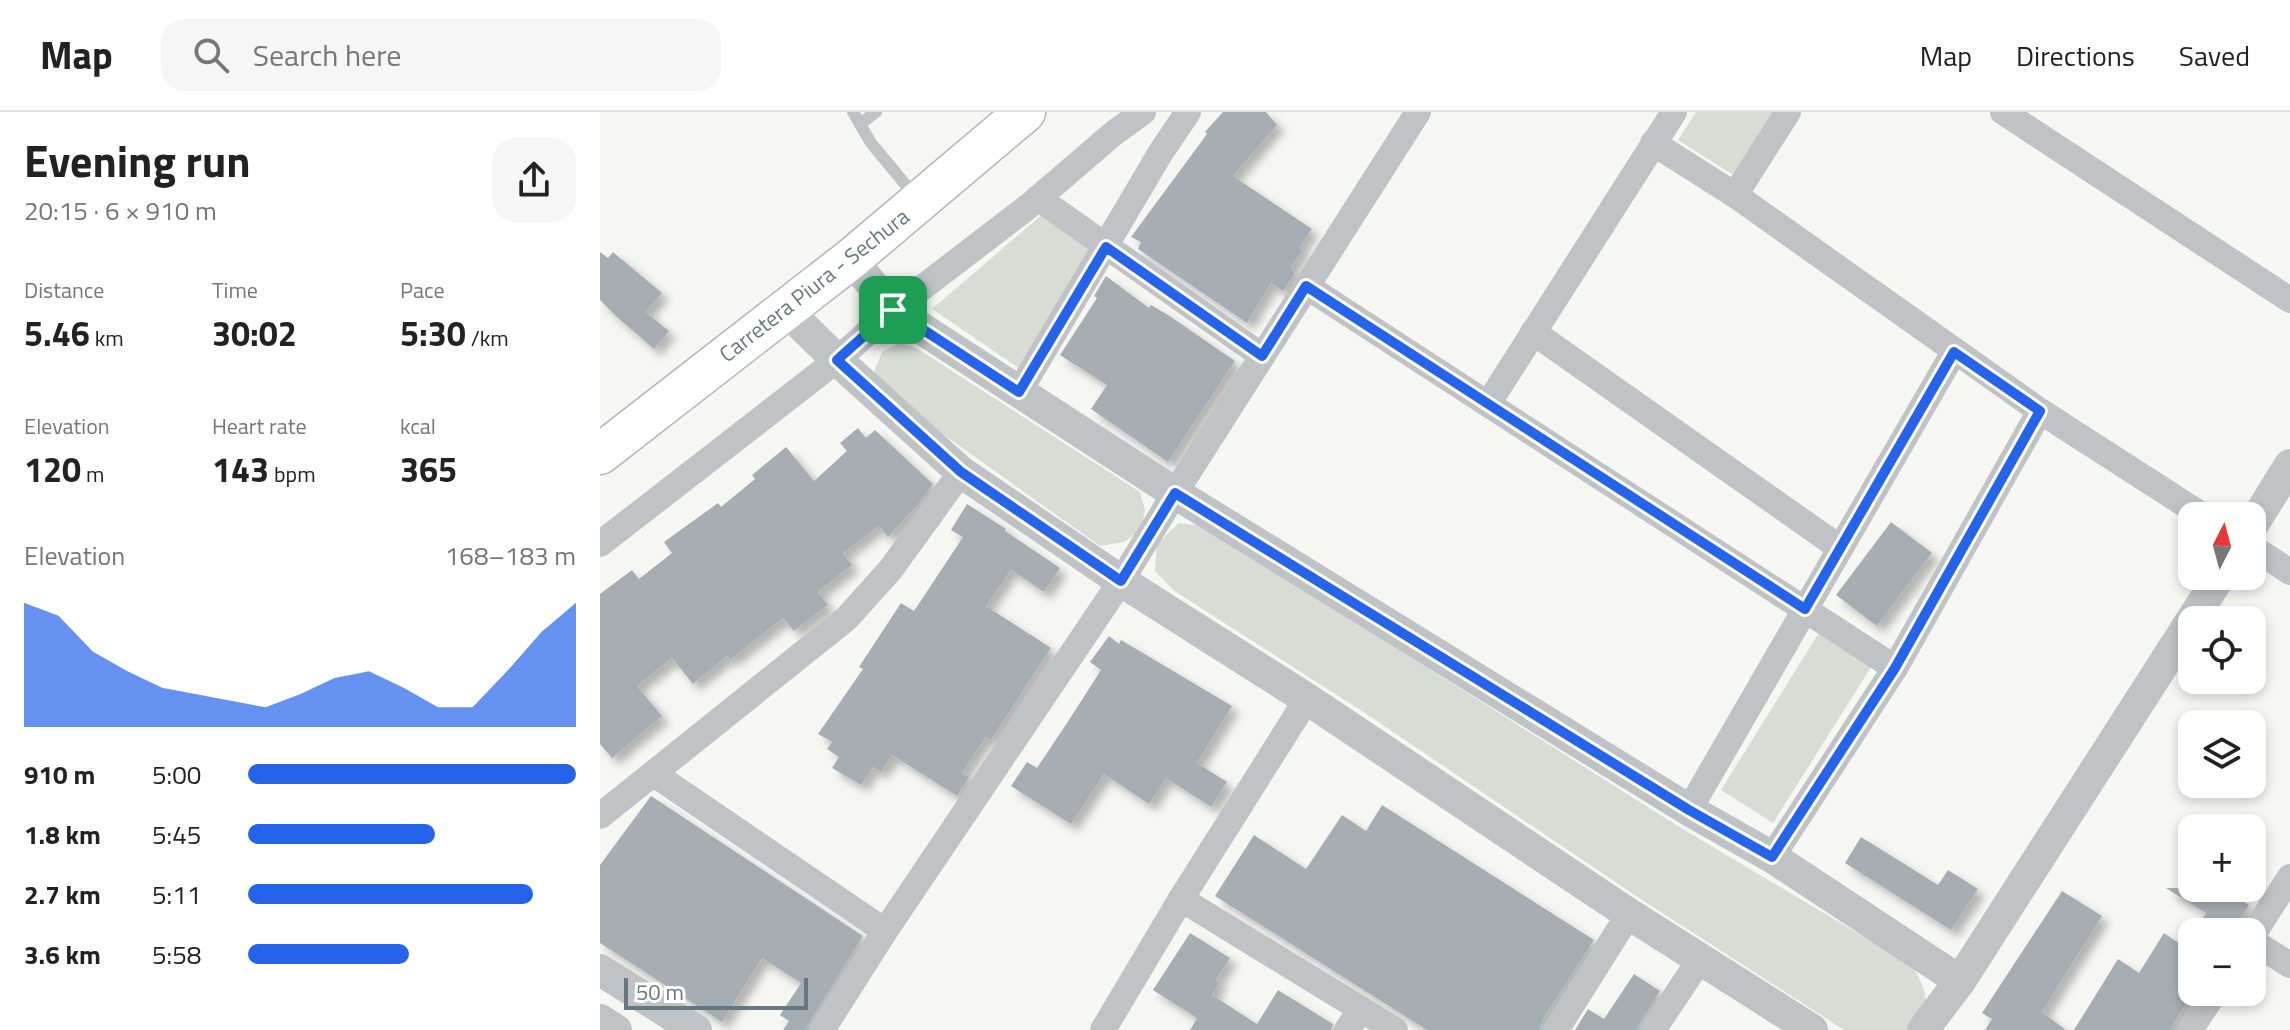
<!DOCTYPE html>
<html lang="en">
<head>
<meta charset="utf-8">
<style>
	:root { --surface:#fff; --page:#f6f6f6; --text:#222; --muted:#767676; --line:#e0e0e0; --accent:#2563eb }
	body { margin:0; font-family:"Titillium Web",sans-serif; background:var(--page); color:var(--text); height:100vh; display:flex; flex-direction:column; font-size:30px; white-space:nowrap }
	* { box-sizing:border-box; margin:0 }
	p { font-size:26px; color:var(--muted) }
	.icon { flex:none; width:44px; height:44px; fill:none; stroke:currentColor; stroke-width:2; stroke-linecap:round; stroke-linejoin:round }
	.map { position:relative; flex:1; overflow:hidden }
	.side { display:flex; flex-direction:column; background:var(--surface); width:600px }
	.side>* { flex:none }
	.needle { width:52px; rotate:6deg }
	.controls { position:absolute; left:1578px; top:390px; display:grid; gap:16px }
	.controls a { display:grid; place-items:center; width:88px; height:88px; border-radius:16px; background:var(--surface); box-shadow:0 4px 12px #0003; font-size:40px }
	.scale { position:absolute; left:24px; bottom:20px; width:184px; box-sizing:border-box; padding-left:8px; border:4px solid #677782; border-top:0; font-size:22px; line-height:28px; white-space:nowrap; color:#677782; -webkit-text-stroke:6px #fff; paint-order:stroke }
	.pin { position:absolute; display:grid; place-items:center; width:68px; height:68px; color:#fff; margin:-34px; border-radius:16px; box-shadow:0 4px 12px #0006 }
	.round { display:grid; place-items:center; flex:none; width:84px; height:84px; border-radius:24px; background:var(--page) }
	.summary { display:flex; align-items:center; justify-content:space-between; height:136px; padding:0 24px }
	h1 { font-size:44px; font-weight:700; line-height:60px }
	.figures { display:grid; grid-template-columns:repeat(3,1fr); gap:12px; height:136px; padding:8px 24px }
	.figures div { display:grid; align-content:center }
	.figures b { font-size:34px; font-weight:700 }
	.figures small { font-size:22px; font-weight:400 }
	.figures p { font-size:22px }
	.chart { height:224px; padding:16px 24px }
	.chart p { display:flex; justify-content:space-between }
	.chart svg { width:100%; height:144px; margin-top:8px; fill:var(--accent); opacity:.7 }
	ul { padding:0 24px; list-style:none; font-size:26px }
	li { display:grid; grid-template-columns:128px 96px 1fr; align-items:center; height:60px }
	li i { height:20px; border-radius:10px; background:var(--accent) }
	header { display:flex; align-items:center; gap:48px; box-sizing:border-box; height:112px; padding:0 40px; background:var(--surface); border-bottom:2px solid var(--line) }
	header strong { font-size:38px }
	nav { display:flex; gap:44px; margin-inline-start:auto; font-size:28px }
	.search { width:560px; height:72px; background:var(--page); display:flex; align-items:center; gap:20px; box-sizing:border-box; padding:0 28px; border-radius:24px; color:var(--muted); font-size:30px }
	main { display:flex; flex:1; min-height:0 }
	.map>svg:first-child { display:block }
</style>
</head>
<body>
<header>
<strong>Map</strong>
<div class="search"><svg class="icon" aria-label="search" viewBox="0 0 24 24"><circle cx="10" cy="10" r="6"/><path d="M15 15l6 6"/></svg>Search here</div>
<nav><a>Map</a><a>Directions</a><a>Saved</a></nav>
</header>
<main>
<section class="side">
<div class="summary"><div><h1>Evening run</h1><p>20:15 · 6 × 910 m</p></div><a class="round"><svg class="icon" aria-label="share" viewBox="0 0 24 24"><path d="M12 15V3M7 8l5-5 5 5M5 13v7h14v-7"/></svg></a></div>
<div class="figures">
<div><p>Distance</p><b>5.46<small> km</small></b></div>
<div><p>Time</p><b>30:02</b></div>
<div><p>Pace</p><b>5:30<small> /km</small></b></div>
</div>
<div class="figures">
<div><p>Elevation</p><b>120<small> m</small></b></div>
<div><p>Heart rate</p><b>143<small> bpm</small></b></div>
<div><p>kcal</p><b>365</b></div>
</div>
<div class="chart"><p><span>Elevation</span>168–183 m</p>
<svg viewBox="0 0 160 44" preserveAspectRatio="none"><path d="M0 44V6L10 10L20 21L30 27L40 32L50 34L60 36L70 38L80 34L90 29L100 27L110 32L120 38L130 38L140 27L150 15L160 6V44z"/></svg>
</div>
<ul>
<li><b>910 m</b>5:00<i style="width:100%"></i></li>
<li><b>1.8 km</b>5:45<i style="width:57%"></i></li>
<li><b>2.7 km</b>5:11<i style="width:87%"></i></li>
<li><b>3.6 km</b>5:58<i style="width:49%"></i></li>
</ul>
</section>
<div class="map">
<svg width="1690" height="918" viewBox="0 0 1690 918">
	<defs>
		<filter id="shadow"><feDropShadow dx="7" dy="7" stdDeviation="4" flood-color="#0004"/></filter>
	</defs>
	<rect width="100%" height="100%" fill="#f6f6f3"/>
	<g fill="#d8dcd4">
		<polygon points="1096,0 1176,0 1135,64 1078,28"/>
		<polygon points="444,101 496,139 423,259 332,197"/>
		<polygon points="301,230 318,237 540,380 545,398 541,418 524,430 500,434 281,278 274,260 282,240"/>
		<path d="M579,411L603,414L1081,716L1313,854C1327,883 1333,890 1312,918H1244L1036,784L765,601L573,478L555,459L557,432Z"/>
		<polygon points="1220,519 1273,552 1173,711 1121,678"/>
	</g>
	<g fill="#a7aeb3" filter="url(#shadow)">
		<polygon points="623,0 666,0 677,13 633,64 712,117 699,136 703,138 691,155 695,162 683,179 671,171 647,211 538,137 541,130 531,125 607,22 605,20"/>
		<polygon points="0,140 8,146 13,140 62,181 46,200 69,219 54,237 16,204 0,188"/>
		<polygon points="506,164 549,196 551,193 568,203 635,249 568,350 491,297 507,273 460,243 497,186 494,184"/>
		<polygon points="258,316 266,326 275,318 333,372 318,393 288,425 279,414 243,441 252,453 218,480 228,493 194,519 183,506 130,548 127,544 93,572 72,546 37,574 62,604 12,646 0,632 0,482 32,458 39,467 72,441 64,430 118,391 121,395 155,367 152,363 186,335 214,369 247,339 240,331"/>
		<polygon points="367,392 406,417 405,419 460,456 444,480 411,458 386,494 451,536 391,628 386,625 362,661 369,665 357,684 292,643 281,660 273,655 261,673 232,656 239,645 227,637 232,630 218,622 263,557 259,555 301,491 314,499 363,425 351,418"/>
		<polygon points="1291,410 1332,441 1277,514 1236,483"/>
		<polygon points="509,524 519,532 521,528 632,594 597,651 627,670 611,695 566,666 549,692 504,662 471,712 411,674 427,650 437,656 469,608 501,558 490,550"/>
		<polygon points="51,684 263,824 205,918 183,918 189,909 180,903 201,871 162,846 122,910 0,831 0,753"/>
		<polygon points="782,693 994,828 942,909 940,918 827,918 615,784 654,723 706,757 742,703 766,719"/>
		<polygon points="1261,725 1338,773 1348,758 1378,777 1351,818 1245,751"/>
		<polygon points="1566,776 1623,776 1649,793 1632,820 1594,820 1606,801"/>
		<polygon points="1462,779 1502,804 1442,900 1466,918 1385,918 1392,907 1382,901"/>
		<polygon points="590,821 630,846 616,868 620,870 612,883 657,912 678,878 733,912 731,918 590,918 597,906 553,878"/>
		<polygon points="1564,821 1592,840 1592,882 1570,918 1474,918 1518,847 1539,861"/>
		<polygon points="1034,862 1060,879 1036,918 975,918 988,897 1004,907"/>
	</g>
	<g fill="none" stroke-linecap="round" stroke-linejoin="round">
		<g stroke="#b3b7ba" stroke-width="43">
			<polyline id="primary" points="0,342 251,147 425,0"/>
		</g>
		<g stroke="#bfc3c6" stroke-width="12">
			<polyline points="253,0 271,31 315,84"/>
			<polyline points="260,12 276,0"/>
		</g>
		<g stroke="#bfc3c6" stroke-width="26">
			<polyline points="1403,0 1690,188"/>
			<polyline points="1053,31 1135,83 1440,299 1603,404"/>
			<polyline points="1135,83 1188,0"/>
			<polyline points="438,86 662,244"/>
			<polyline points="706,174 1295,556"/>
			<polyline points="933,220 1240,436"/>
			<polyline points="419,280 561,40 588,0"/>
			<polyline points="888,292 1074,0"/>
			<polyline points="0,432 237,248 293,198 429,94 514,21 543,0"/>
			<polyline points="1652,435 1690,460"/>
			<polyline points="54,662 285,819"/>
			<polyline points="1089,698 1354,240"/>
			<polyline points="0,704 247,506 291,457 361,360"/>
			<polyline points="1172,745 1295,556 1440,299"/>
			<polyline points="581,787 795,918"/>
			<polyline points="1652,824 1690,765"/>
			<polyline points="1652,829 1690,853"/>
			<polyline points="222,918 285,819 521,469 575,381 818,0"/>
			<polyline points="503,918 581,787 707,587"/>
			<polyline points="747,918 761,897"/>
			<polyline points="956,918 1029,802"/>
			<polyline points="1053,918 1101,846"/>
			<polyline points="1590,918 1615,880"/>
		</g>
		<g stroke="#bfc3c6" stroke-width="32">
			<polyline points="251,147 293,198 575,381 1089,698 1172,745 1360,869"/>
			<polyline points="185,197 237,248 361,360 521,469 707,587 1029,802 1212,918"/>
			<polyline points="1652,414 1690,353"/>
			<polyline points="0,858 96,918"/>
			<polyline points="0,908 16,918"/>
			<polyline points="1323,918 1360,869 1620,464"/>
		</g>
		<use href="#primary" stroke="#fff" stroke-width="40"/>
	</g>
	<g fill="none" stroke-linecap="round" stroke-linejoin="round">
		<g stroke="#fff" stroke-width="16">
			<polygon id="route" points="506,135 662,244 706,174 1205,497 1354,240 1440,299 1295,556 1172,745 1089,698 575,381 521,469 361,360 237,248 293,198 419,280"/>
		</g>
		<use href="#route" stroke="#2563eb" stroke-width="10"/>
	</g>
	<g text-anchor="middle" stroke-width="8" stroke-linejoin="round" paint-order="stroke">
		<g font-size="22" fill="#677782" stroke="#fff">
			<text transform="translate(214 173) rotate(-38)" y="8">Carretera Piura - Sechura</text>
		</g>
	</g>
</svg>
<div class="controls">
<a><svg class="needle" viewBox="-14 -14 28 28"><path d="M0-13l5 13h-10z" fill="#e53935"/><path d="M0 13l5-13h-10z" fill="#767676"/></svg></a>
<a><svg class="icon" aria-label="locate" viewBox="0 0 24 24"><circle cx="12" cy="12" r="6"/><path d="M12 2v4M12 18v4M2 12h4M18 12h4"/></svg></a>
<a><svg class="icon" aria-label="layers" viewBox="0 0 24 24"><path d="M12 4l9 5-9 5-9-5zM3 14l9 5 9-5"/></svg></a>
<a>+</a>
<a>−</a>
</div>
<div class="scale">50 m</div>
<div class="pin" style="left:293px;top:198px;background:#1e9e55"><svg class="icon" aria-label="arrive" viewBox="0 0 24 24"><path d="M6 21V4h12l-3 4 3 4H6"/></svg></div>
</div>
</main>
</body>
</html>
